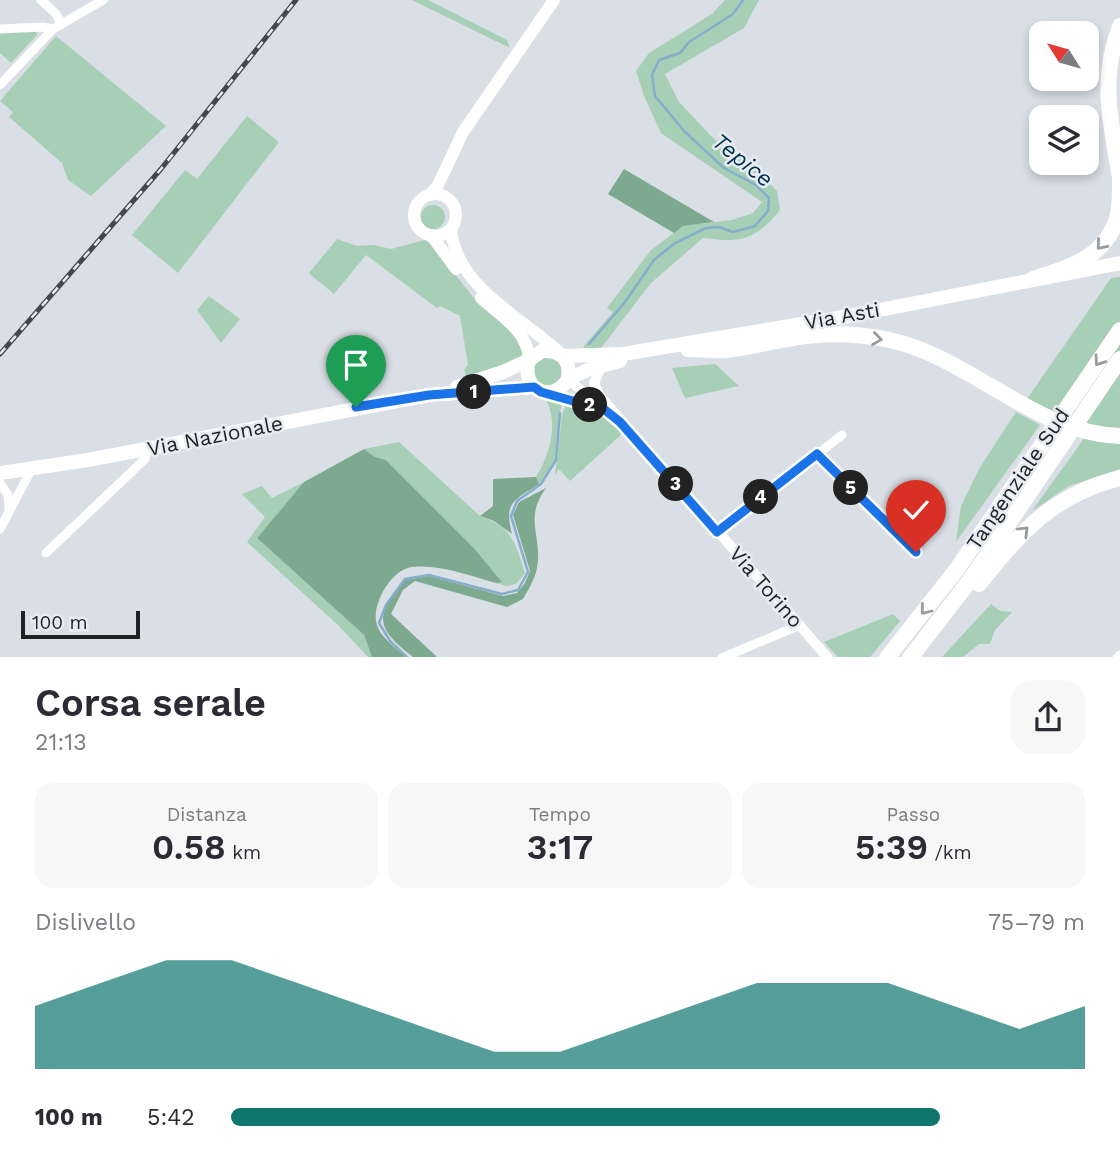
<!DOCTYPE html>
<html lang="it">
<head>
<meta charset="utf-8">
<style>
	:root { --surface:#fff; --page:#f7f7f7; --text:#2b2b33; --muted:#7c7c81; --accent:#0f766e }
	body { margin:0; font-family:"Work Sans",sans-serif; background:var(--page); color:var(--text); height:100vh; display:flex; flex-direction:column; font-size:26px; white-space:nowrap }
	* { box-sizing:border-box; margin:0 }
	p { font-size:23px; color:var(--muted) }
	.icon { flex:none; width:38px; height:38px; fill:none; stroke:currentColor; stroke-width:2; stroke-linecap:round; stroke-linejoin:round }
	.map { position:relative; height:657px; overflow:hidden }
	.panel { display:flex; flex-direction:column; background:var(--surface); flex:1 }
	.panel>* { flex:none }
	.needle { width:46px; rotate:307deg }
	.tools { position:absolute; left:1029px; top:21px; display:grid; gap:14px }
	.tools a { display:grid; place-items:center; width:70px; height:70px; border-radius:14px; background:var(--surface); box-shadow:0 4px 10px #0003; font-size:35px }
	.scale { position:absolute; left:21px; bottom:18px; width:119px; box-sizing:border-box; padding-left:7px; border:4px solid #1f2123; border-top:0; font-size:19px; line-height:24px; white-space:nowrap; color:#1f2123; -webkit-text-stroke:5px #e6ecf2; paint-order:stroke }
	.pin { position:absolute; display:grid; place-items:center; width:60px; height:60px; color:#fff; margin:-72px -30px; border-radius:50% 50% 50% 0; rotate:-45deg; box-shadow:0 0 7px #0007 }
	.pin .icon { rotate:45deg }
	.km { position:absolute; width:35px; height:35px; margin:-18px; border-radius:50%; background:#222; color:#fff; font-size:19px; line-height:35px; text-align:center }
	.round { display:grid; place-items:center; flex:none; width:74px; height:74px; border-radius:21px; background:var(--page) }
	.headline { display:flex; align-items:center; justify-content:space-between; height:119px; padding:0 35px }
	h1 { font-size:38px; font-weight:600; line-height:52px }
	.stats { display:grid; grid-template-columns:repeat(3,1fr); gap:10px; height:119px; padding:7px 35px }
	.stats div { display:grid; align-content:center; border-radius:18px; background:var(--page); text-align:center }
	.stats b { font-size:35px; font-weight:600 }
	.stats small { font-size:19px; font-weight:400 }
	.stats p { font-size:19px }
	.chart { height:196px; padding:14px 35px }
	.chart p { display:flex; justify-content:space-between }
	.chart svg { width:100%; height:126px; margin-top:7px; fill:var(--accent); opacity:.7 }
	ul { padding:0 35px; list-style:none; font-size:23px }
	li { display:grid; grid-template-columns:112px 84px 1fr; align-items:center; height:52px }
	li i { height:18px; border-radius:9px; background:var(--accent) }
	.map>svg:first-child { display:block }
</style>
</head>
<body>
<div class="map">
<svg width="1120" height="658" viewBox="0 0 1120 658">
	<rect width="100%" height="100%" fill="#d9dfe5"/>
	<g fill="#a7cfb6">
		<polygon points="412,0 428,0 507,40 510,48"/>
		<path d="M725,0H759L744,28L665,74L679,102L714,139L751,166L777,191L780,210C755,241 741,243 703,238L651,283L598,352L583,347L613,312L607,308L651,250L683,226L732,220L753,213L762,202L661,133L644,96L636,71L649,53L712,14Z"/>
		<polygon points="36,31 37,35 11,63 0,53 0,33"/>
		<polygon points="56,36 166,126 91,196 68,180 62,163 9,117 13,112 0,101"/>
		<polygon points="247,116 279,142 178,273 132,235 185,170 197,179"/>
		<circle cx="433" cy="217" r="12"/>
		<polygon points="337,239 357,246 374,245 391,249 425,240 432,245 473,297 515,335 523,354 519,360 476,377 466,376 464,370 468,365 460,316 440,306 437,308 366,255 334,294 311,275 309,273"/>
		<path d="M1120,277V431C1086,427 1057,416 1027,399L1111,278Z"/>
		<polygon points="209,296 240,319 221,343 197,310"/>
		<circle cx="548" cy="371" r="14"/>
		<polygon points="715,364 739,386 685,398 672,368"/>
		<path d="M546,400L563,402L559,414L555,461L539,484L536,477C549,457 559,423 546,400Z"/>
		<path d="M567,403C587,409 611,415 623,433L570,481L559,469L555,475L562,415Z"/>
		<polygon points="1016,412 1040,425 956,542 961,506 979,469"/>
		<polygon points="1085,437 1120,441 1120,469 1069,486 1032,511"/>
		<path d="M399,442L480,516C513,528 515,542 525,573L516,584L506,586L496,583L501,581L473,547L386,460L375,457L364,449Z"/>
		<polygon points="304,482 257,538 364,635 372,657 368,657 338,625 247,542 265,517 242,494 262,486 272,498"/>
		<polygon points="991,604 1000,611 1012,612 995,630 990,644 979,644 963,657 942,657"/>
		<polygon points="893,614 900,621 870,657 838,657 824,642"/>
	</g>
	<g fill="#7da98e">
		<polygon points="624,169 714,222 683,226 674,233 608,194"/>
		<path d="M364,449L375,457L386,460L473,547L502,582L496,583C470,576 440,564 412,567C392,569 373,602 376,621C378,636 396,648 406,657H372L364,635L257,538L304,482Z"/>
		<path d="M536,477L539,484C513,501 504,502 512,534L494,521L480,516L493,506V479Z"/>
		<path d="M546,488C523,520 543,536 537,568C535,579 528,590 523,599L507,607L415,581L403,590L391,614L437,657H413C401,647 378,631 384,613C386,602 399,589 405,580L429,576L503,596L517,593L525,583L530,571L513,515L519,502Z"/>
	</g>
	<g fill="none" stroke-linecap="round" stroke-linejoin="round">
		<g stroke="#86adcc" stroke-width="2.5">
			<polyline points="589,344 625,302 654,260 675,243 706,228 719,227 733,232 755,226 768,211 769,198 756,185 724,168 685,132 655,96 652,75 659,60 680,53 689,42 733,14 743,0"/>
			<polyline points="408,658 390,641 379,623 386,605 405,579 429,575 502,594 518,590 528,572 511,516 517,501 541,484 556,460 560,413"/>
		</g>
		<g stroke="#fff" stroke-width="9">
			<polyline points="41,0 56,14 61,23"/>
			<polyline points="0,29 43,27 53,29"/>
			<polyline points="0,85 53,29 103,0"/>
			<polyline points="817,454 917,553"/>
			<polyline points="0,483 8,495 9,509"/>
			<polyline points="0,529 29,474 29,468"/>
			<polyline points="717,532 842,435"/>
			<polyline points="46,553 145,459 147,449"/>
			<polyline points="722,658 800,625"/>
			<polyline points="1117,658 1120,655"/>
		</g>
		<g stroke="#fff" stroke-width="10">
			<polyline points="602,365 594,383 600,396 828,658"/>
			<polyline points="568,379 606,411"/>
			<polyline points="549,394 597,407"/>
		</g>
		<g stroke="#fff" stroke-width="12">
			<circle cx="435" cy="215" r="21"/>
			<polyline points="430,195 438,185 463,132 554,0"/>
			<path d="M451,229C456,287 520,316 559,352"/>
			<polyline points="431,235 456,269"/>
			<path d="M481,298C501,316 529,332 529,360"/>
		</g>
		<g stroke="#fff" stroke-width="14">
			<polyline points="563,356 623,354 849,316 1120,263"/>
			<polyline points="568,379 590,369 620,361"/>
			<path d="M457,387L503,372L529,360L542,351C561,350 571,360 568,379C551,406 520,389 529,360"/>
			<polyline points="0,473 88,460 429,395 534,387"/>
		</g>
		<g stroke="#fff" stroke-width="16">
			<path d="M1120,26C1099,81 1111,122 1120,178"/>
			<path d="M1033,279C1070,267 1107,257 1118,215C1120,205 1120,192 1120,181"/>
			<path d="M688,349C700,349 713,351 726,350C752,347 778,340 805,336C830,333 859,334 885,339C969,355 1032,433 1120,436"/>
			<path d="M979,584C1021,532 1052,495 1120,478"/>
			<polyline points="887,658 957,569 1120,330"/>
			<polyline points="910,658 971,579 1120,359"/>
		</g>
		<g stroke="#45484b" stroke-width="5">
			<polyline id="rail" points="0,354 161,169 296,0"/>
		</g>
		<use href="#rail" stroke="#e6ecf2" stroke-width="2.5" stroke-dasharray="8" stroke-linecap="butt"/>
	</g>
	<defs><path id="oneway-chevron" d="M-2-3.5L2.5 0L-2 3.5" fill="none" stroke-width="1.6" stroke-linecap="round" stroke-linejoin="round" transform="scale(1.75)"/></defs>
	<g stroke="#9a9b9c">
		<use href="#oneway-chevron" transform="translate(1101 245) rotate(131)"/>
		<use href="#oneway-chevron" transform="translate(877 339) rotate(8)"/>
		<use href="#oneway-chevron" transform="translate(1099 361) rotate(125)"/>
		<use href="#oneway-chevron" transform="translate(1024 531) rotate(-45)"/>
		<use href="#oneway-chevron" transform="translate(925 610) rotate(128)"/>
	</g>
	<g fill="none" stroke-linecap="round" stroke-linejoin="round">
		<g stroke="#fff" stroke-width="14">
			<polyline id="route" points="356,407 429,395 534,387 541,392 605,410 620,422 717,532 817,454 916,552"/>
		</g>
		<use href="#route" stroke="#1a73e8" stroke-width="9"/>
	</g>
	<g text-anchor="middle" stroke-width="5" stroke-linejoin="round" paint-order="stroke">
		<g font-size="21" fill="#1f2123" stroke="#e6ecf2">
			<text transform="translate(842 316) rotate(-10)" y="7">Via Asti</text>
			<text transform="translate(215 436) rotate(-11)" y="7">Via Nazionale</text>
			<text transform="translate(1018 479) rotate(-56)" y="7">Tangenziale Sud</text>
			<text transform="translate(766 587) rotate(49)" y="7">Via Torino</text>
		</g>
		<g font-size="23" font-style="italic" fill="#003150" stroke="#e6ecf2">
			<text transform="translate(743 160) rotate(39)" y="8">Tepice</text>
		</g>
	</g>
</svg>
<div class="tools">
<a><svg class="needle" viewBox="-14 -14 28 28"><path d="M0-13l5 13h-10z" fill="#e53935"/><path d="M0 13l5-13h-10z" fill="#7c7c81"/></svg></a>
<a><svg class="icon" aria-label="layers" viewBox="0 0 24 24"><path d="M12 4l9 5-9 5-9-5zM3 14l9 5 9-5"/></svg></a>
</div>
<div class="scale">100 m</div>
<div class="pin" style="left:356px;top:407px;background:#1e9e55"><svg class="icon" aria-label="arrive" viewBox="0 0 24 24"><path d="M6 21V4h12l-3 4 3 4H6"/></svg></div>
<div class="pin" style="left:916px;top:552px;background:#d93025"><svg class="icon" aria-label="check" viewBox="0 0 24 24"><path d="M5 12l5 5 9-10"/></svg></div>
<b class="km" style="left:474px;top:392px">1</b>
<b class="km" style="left:590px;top:405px">2</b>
<b class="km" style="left:676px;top:484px">3</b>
<b class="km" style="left:761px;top:497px">4</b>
<b class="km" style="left:851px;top:488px">5</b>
</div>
<section class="panel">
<div class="headline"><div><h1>Corsa serale</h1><p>21:13</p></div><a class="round"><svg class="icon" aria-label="share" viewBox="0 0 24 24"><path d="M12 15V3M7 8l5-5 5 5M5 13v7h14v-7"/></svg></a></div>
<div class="stats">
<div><p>Distanza</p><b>0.58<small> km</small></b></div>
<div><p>Tempo</p><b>3:17</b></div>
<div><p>Passo</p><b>5:39<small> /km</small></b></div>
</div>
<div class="chart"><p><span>Dislivello</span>75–79 m</p>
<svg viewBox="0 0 160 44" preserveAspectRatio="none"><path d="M0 44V22L10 14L20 6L30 6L40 14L50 22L60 30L70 38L80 38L90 30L100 22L110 14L120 14L130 14L140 22L150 30L160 22V44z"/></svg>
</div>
<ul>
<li><b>100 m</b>5:42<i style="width:83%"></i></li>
</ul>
</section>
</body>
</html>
